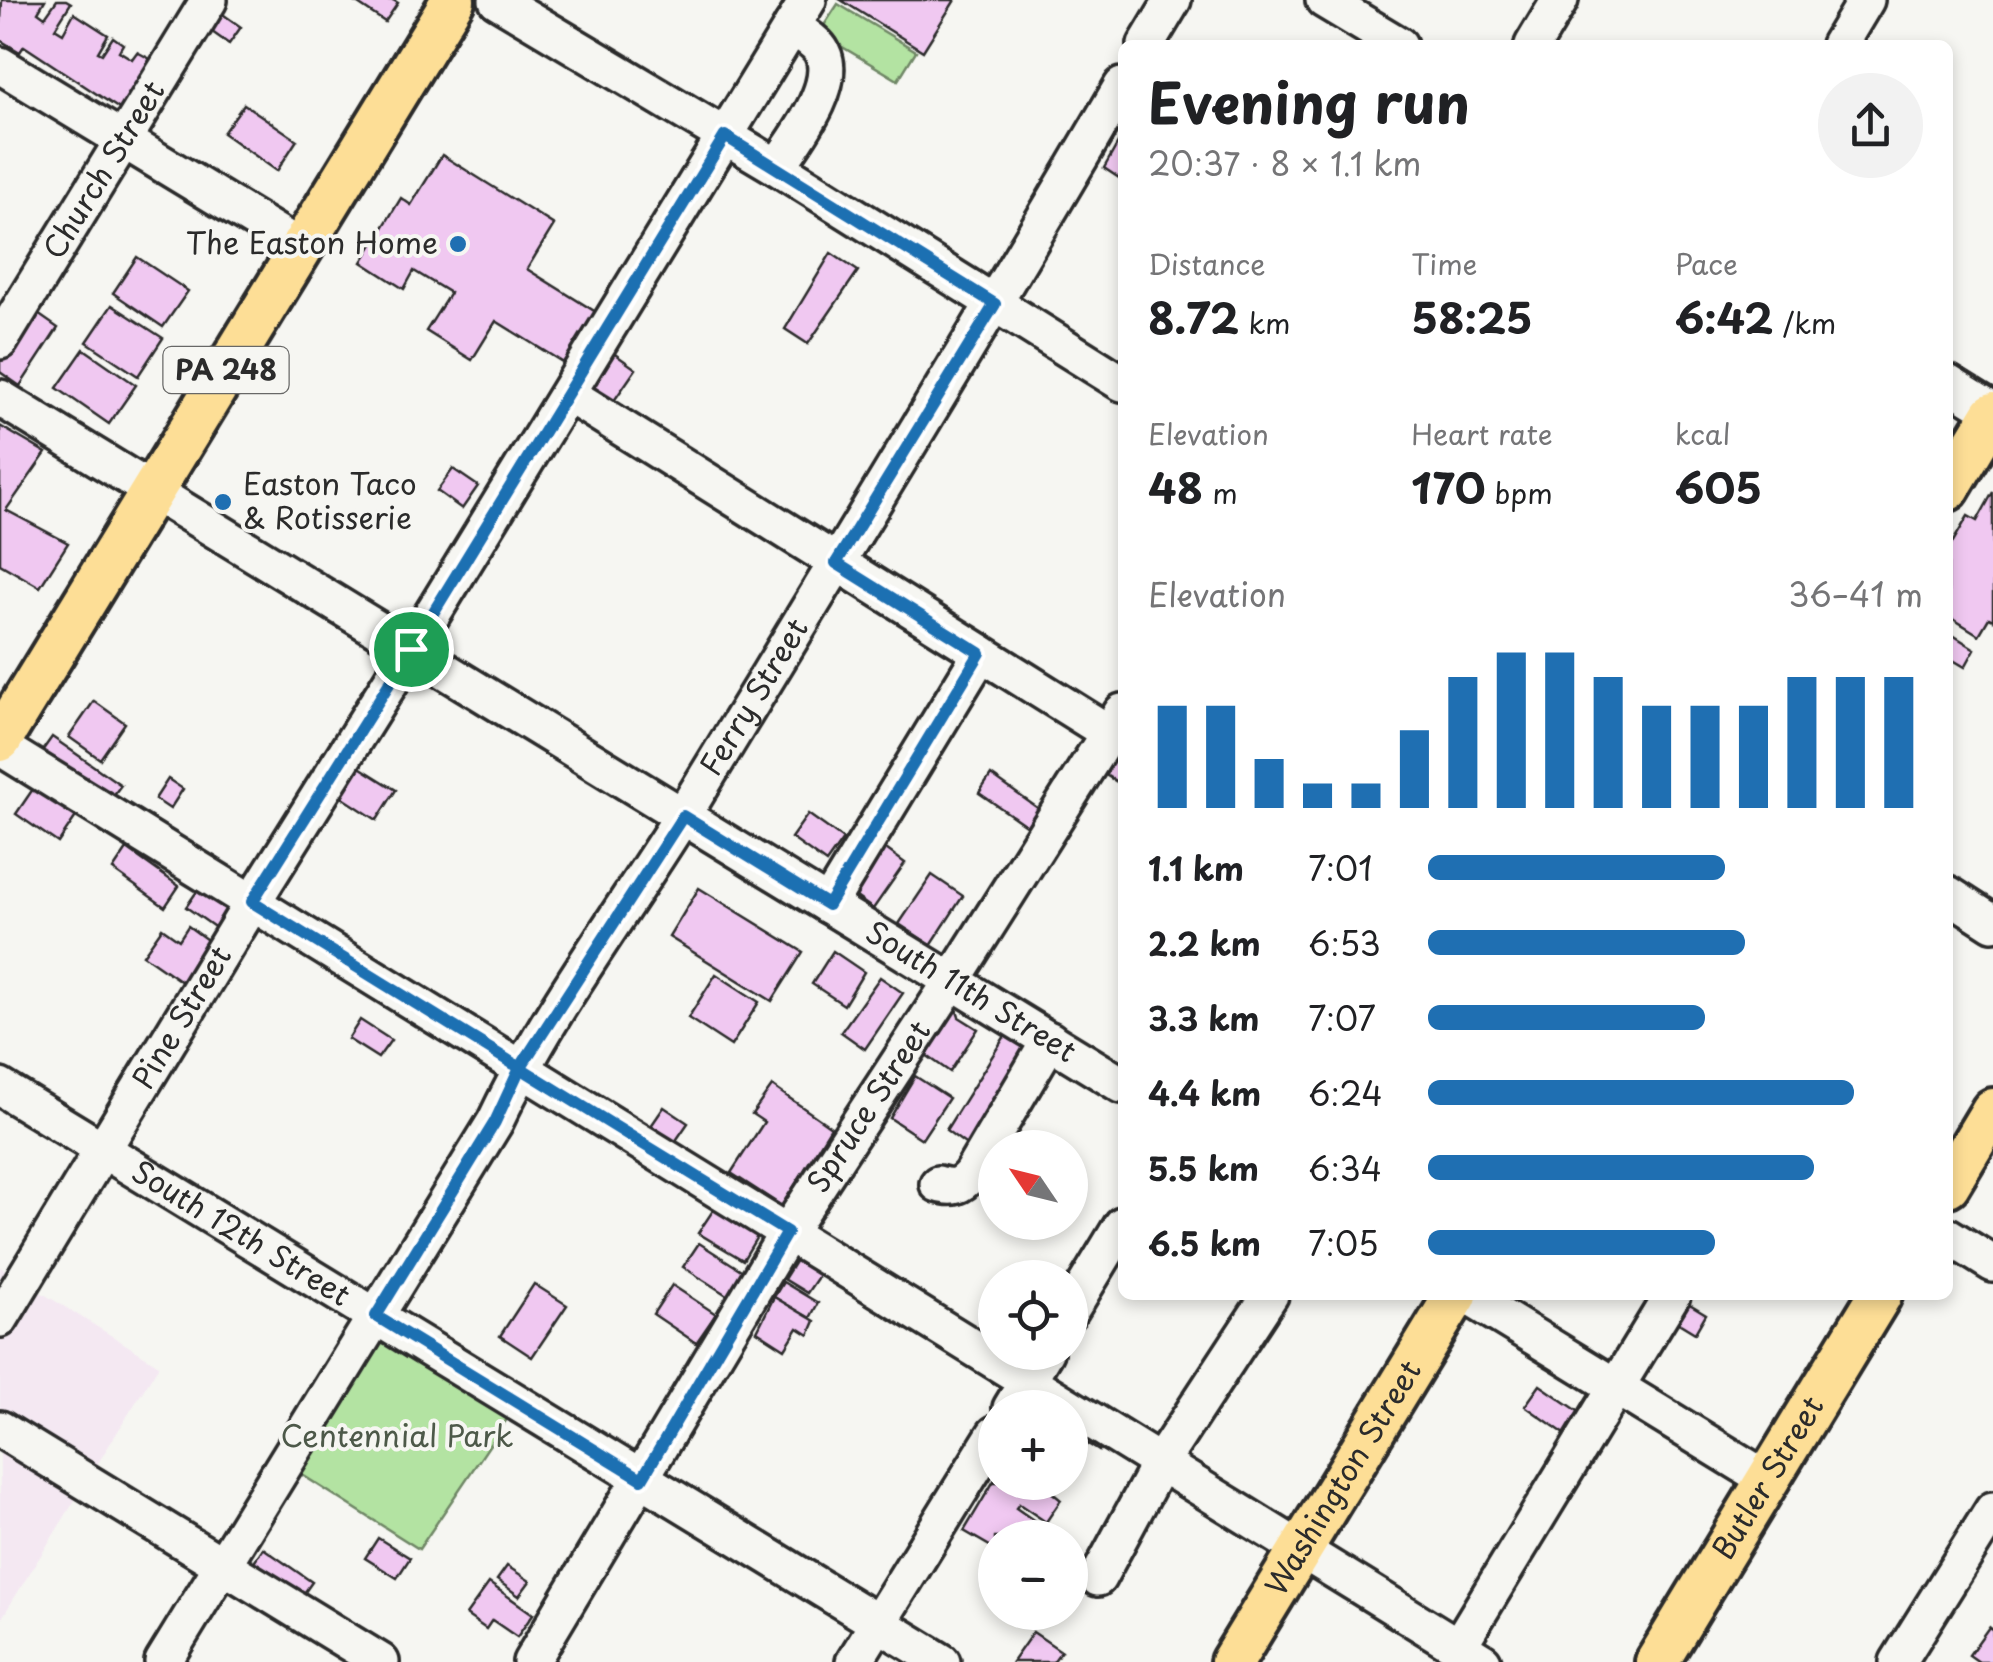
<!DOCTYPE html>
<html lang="en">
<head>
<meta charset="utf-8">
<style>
	:root { --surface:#fff; --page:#f2f2f2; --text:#202124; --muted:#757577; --accent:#1f6fb2 }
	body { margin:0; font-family:"Playpen Sans",sans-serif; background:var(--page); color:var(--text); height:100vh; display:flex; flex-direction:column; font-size:38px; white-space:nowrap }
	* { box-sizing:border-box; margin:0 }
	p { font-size:32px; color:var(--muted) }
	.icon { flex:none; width:55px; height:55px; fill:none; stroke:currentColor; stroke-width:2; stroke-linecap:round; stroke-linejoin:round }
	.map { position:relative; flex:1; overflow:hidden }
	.side { position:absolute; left:1118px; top:40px; width:835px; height:1260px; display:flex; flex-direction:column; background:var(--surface); border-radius:15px; box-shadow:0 5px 15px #0003 }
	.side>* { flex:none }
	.needle { width:65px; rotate:305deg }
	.tools { position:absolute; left:978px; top:1130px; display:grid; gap:20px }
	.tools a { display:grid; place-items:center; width:110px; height:110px; border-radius:50%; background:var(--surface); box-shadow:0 5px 15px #0003; font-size:50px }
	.pin { position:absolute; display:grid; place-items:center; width:85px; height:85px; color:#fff; margin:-42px; border:5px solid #fff; border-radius:50%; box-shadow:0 2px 10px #0007 }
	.round { display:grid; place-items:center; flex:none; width:105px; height:105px; border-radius:52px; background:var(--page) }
	.summary { display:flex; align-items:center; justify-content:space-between; height:170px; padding:0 30px }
	h1 { font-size:55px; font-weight:700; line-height:75px }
	.figures { display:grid; grid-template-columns:repeat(3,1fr); gap:15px; height:170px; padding:10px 30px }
	.figures div { display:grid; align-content:center }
	.figures b { font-size:42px; font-weight:700 }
	.figures small { font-size:28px; font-weight:400 }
	.figures p { font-size:28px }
	.chart { height:280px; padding:20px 30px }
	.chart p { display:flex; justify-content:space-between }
	.chart svg { width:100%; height:180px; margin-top:10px; stroke:var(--accent); stroke-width:6 }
	ul { padding:0 30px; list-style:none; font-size:32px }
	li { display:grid; grid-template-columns:160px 120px 1fr; align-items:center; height:75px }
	li i { height:25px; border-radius:12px; background:var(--accent) }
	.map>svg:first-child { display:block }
</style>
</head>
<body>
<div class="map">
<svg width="1993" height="1662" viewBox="0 0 1993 1662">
	<rect width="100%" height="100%" fill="#f6f6f2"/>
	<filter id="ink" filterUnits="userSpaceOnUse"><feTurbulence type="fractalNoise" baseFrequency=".01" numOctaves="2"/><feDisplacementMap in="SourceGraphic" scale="20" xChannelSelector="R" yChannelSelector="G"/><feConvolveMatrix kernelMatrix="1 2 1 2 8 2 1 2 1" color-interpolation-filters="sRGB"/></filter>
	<g filter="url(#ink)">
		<polygon fill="#f4e8f2" points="0,1267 159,1365 0,1621"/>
		<g fill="#b3e3a2" stroke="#6f8766" stroke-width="2.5">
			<polygon points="838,4 916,51 898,80 819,33"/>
			<polygon points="376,1316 518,1403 419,1549 285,1464"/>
		</g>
		<g fill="#f0c8f1" stroke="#2b2b2b" stroke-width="2.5">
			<polygon points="2,0 45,0 38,12 45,17 57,0 66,0 71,3 55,28 63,33 74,13 108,35 98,52 102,54 113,37 123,44 119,51 132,59 137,52 154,61 121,110 24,46 20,52 0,40"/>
			<polygon points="352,0 393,0 398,3 385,22"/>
			<polygon points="841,0 955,0 923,51"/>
			<polygon points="217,10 241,27 229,44 205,27"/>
			<polygon points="244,104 297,140 277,171 223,133"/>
			<polygon points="1122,136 1122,180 1104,168"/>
			<polygon points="442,155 554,225 527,269 599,314 567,365 496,321 472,360 426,331 450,293 414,271 404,289 362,262 401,198 411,205"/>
			<polygon points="831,253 858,271 808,344 785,329"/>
			<polygon points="137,257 188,291 163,327 113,293"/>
			<polygon points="112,305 163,338 138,376 87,342"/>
			<polygon points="28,307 58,328 20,386 0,372 0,349"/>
			<polygon points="605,347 636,369 607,411 576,388"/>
			<polygon points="84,349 136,385 109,424 57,388"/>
			<polygon points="0,426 46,453 6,510 68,543 40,587 0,564"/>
			<polygon points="453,469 478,486 462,509 437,491"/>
			<polygon points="1993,492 1993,620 1989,618 1979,635 1950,617 1948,620 1948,550 1968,516 1977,521"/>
			<polygon points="1948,632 1975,649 1965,667 1948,657"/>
			<polygon points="94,701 125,723 100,759 69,737"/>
			<polygon points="52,737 121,785 104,808 35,761"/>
			<polygon points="1122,744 1122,785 1104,774"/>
			<polygon points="353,763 396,790 377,820 334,792"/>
			<polygon points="991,775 1039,809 1027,826 979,793"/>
			<polygon points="168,779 183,789 170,809 155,799"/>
			<polygon points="35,786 77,815 58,843 16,814"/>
			<polygon points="808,814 843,839 826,863 791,838"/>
			<polygon points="875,841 905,863 873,909 842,887"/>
			<polygon points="127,849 179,886 165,907 113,870"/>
			<polygon points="932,875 963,896 931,945 899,924"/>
			<polygon points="200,887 234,911 220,931 186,907"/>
			<polygon points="699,888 803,952 772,1001 669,937"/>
			<polygon points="188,926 210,942 182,982 143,955 162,928 179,940"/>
			<polygon points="833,951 864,972 844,1005 812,984"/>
			<polygon points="716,974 759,1002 731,1046 688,1018"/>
			<polygon points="880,977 903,993 865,1049 841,1032"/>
			<polygon points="951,1008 956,1008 959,1017 978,1029 950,1072 923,1053"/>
			<polygon points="360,1020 391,1040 378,1058 348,1039"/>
			<polygon points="1008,1031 1040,1050 980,1155 946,1130"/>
			<polygon points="915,1076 949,1098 922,1139 890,1118"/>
			<polygon points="772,1086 831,1127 782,1206 731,1173 764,1122 752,1114"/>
			<polygon points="664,1107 688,1123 675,1142 651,1126"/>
			<polygon points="718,1203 761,1230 743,1260 698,1233"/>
			<polygon points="699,1243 749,1275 733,1299 683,1267"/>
			<polygon points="801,1252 826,1265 807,1293 784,1279"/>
			<polygon points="783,1282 818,1303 810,1318 774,1297"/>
			<polygon points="534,1284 567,1305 532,1357 500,1336"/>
			<polygon points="672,1285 716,1314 696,1343 653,1314"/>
			<polygon points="774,1297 815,1321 809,1335 798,1328 785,1349 757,1331"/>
			<polygon points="1688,1303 1706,1314 1695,1333 1677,1322"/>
			<polygon points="1540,1385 1587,1417 1572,1439 1525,1406"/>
			<polygon points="1070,1411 1105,1441 1099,1451 1088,1444 1078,1456 1070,1451"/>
			<polygon points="995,1479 995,1482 1043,1482 1052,1488 1050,1491 1061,1500 1046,1522 1019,1504 1016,1508 1046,1529 1041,1538 995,1538 995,1549 964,1531"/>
			<polygon points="378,1538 410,1558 397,1578 365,1558"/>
			<polygon points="263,1548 312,1582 295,1606 247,1572"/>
			<polygon points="507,1566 530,1581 519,1596 497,1580"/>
			<polygon points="489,1583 533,1614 517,1637 492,1620 486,1629 466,1615"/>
			<polygon points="1989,1627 1993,1630 1993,1662 1979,1662 1969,1655"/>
			<polygon points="1033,1632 1061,1651 1053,1662 1012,1662"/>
		</g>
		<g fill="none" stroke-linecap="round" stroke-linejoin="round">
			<g stroke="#2b2b2b" stroke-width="42">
				<g id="minor">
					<polyline points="497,0 777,167 1122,383"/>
					<polyline points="1324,0 1399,45"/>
					<polyline points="1146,45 1173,0"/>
					<polyline points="1533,45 1560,0"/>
					<polyline points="1839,45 1866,0"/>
					<polyline points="0,65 301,248"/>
					<path d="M777,167C795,140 839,85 822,52C817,42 801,33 792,26"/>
					<path id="s1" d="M0,341L209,0"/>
					<polyline points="1948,383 1993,411"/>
					<polyline points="568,394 1109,733"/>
					<path id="s2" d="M0,398L1122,1085"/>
					<polyline points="0,747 1483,1662"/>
					<polyline points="1948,894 1993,923"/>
					<polyline points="828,905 981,653"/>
					<path id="s3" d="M0,1087L942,1662"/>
					<path d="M938,1184C953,1189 961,1186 971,1174L1050,1040"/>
					<polyline points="1948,1236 1993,1264"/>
					<polyline points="1466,1295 1768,1480"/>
					<polyline points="1070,1311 1122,1225"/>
					<path id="s4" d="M0,1319L252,903L411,649L808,0"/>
					<polyline points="1011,1408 1045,1352"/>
					<polyline points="0,1429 381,1662"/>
					<polyline points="1098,1578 1160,1463 1270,1295"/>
					<polyline points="1458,1647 1672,1295"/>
					<path id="s5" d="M163,1662L495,1122C549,1008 627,907 693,799C837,562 982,326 1122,86"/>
					<path id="s6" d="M531,1662L787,1233L952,981L1122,712"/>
					<polyline points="854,1662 995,1434"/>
					<polyline points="1898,1662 1993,1510"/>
				</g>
			</g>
			<g stroke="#2b2b2b" stroke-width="50">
				<g id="major">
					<polyline points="1948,489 1993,414"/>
					<polyline points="0,740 453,0"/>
					<polyline points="1948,1185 1993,1110"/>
					<path id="s7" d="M1232,1662L1456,1295"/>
					<path id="s8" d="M1657,1662L1880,1295"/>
				</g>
			</g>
			<use href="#minor" stroke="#f6f6f2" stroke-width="35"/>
			<use href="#major" stroke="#fdde96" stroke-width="42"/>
		</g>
	</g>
	<g fill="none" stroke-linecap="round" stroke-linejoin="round" filter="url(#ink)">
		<g stroke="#fff" stroke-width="20">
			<path id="route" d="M411,649L252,902C430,1012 608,1123 787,1232L642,1479L376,1316L495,1122L520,1068L683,816L828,905L980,653L836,563L995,304L725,136L411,649"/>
		</g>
		<use href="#route" stroke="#1f6fb2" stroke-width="12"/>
	</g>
	<g fill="#1f6fb2" stroke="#f6f6f2" stroke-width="4">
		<circle cx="458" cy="244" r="10"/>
		<circle cx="223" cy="502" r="10"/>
	</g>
	<g text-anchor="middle" stroke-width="8" stroke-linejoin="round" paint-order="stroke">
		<rect fill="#f6f6f2" stroke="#686867" stroke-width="2.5" x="163.5" y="347" width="125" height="46" rx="8"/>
		<g font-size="28" font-weight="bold" fill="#2b2b2b">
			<text x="226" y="380">PA 248</text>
		</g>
		<g font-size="30" fill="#2b2b2b" stroke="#f6f6f2">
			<text dy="10" stroke="none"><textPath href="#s1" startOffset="200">Church Street</textPath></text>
			<text dy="10" stroke="none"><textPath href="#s5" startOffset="1132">Ferry Street</textPath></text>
			<text dy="10" stroke="none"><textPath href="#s2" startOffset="1138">South 11th Street</textPath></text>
			<text dy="10" stroke="none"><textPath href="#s4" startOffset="352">Pine Street</textPath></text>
			<text dy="10" stroke="none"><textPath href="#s6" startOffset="650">Spruce Street</textPath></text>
			<text dy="10" stroke="none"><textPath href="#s3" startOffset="282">South 12th Street</textPath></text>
			<text dy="10" stroke="none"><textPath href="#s7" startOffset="215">Washington Street</textPath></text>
			<text dy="10" stroke="none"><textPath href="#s8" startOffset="215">Butler Street</textPath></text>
		</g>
		<g font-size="30" fill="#2b2b2b" stroke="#f6f6f2" text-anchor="end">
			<text x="438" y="254">The Easton Home</text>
			<text x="243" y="495" text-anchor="start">Easton Taco<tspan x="243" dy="34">&amp; Rotisserie</tspan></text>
		</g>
		<g font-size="30" fill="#4d5949" stroke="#f6f6f2">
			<text x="397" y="1447">Centennial Park</text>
		</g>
	</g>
</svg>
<div class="tools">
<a><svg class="needle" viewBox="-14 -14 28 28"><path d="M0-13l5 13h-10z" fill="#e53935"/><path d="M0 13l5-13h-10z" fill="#757577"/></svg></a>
<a><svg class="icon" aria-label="locate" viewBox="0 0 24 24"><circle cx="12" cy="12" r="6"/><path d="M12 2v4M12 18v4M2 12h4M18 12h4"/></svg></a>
<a>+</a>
<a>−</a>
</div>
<div class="pin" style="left:411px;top:649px;background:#1e9e55"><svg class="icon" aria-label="arrive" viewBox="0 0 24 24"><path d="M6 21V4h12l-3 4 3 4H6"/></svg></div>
<section class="side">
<div class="summary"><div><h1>Evening run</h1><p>20:37 · 8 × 1.1 km</p></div><a class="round"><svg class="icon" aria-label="share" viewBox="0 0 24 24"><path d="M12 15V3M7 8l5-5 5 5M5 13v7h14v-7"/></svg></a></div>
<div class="figures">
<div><p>Distance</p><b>8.72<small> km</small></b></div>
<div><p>Time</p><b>58:25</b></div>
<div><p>Pace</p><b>6:42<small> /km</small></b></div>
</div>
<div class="figures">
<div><p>Elevation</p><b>48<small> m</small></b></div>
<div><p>Heart rate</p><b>170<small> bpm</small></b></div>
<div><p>kcal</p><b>605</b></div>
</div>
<div class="chart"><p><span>Elevation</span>36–41 m</p>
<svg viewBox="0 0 160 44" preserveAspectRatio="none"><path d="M5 44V19M15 44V19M25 44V32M35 44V38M45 44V38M55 44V25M65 44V12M75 44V6M85 44V6M95 44V12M105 44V19M115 44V19M125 44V19M135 44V12M145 44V12M155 44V12"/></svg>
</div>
<ul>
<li><b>1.1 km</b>7:01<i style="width:60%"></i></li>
<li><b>2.2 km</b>6:53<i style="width:64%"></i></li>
<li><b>3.3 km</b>7:07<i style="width:56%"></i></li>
<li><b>4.4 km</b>6:24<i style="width:86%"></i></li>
<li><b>5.5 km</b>6:34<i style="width:78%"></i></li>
<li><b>6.5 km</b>7:05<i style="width:58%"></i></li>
</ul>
</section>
</div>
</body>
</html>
